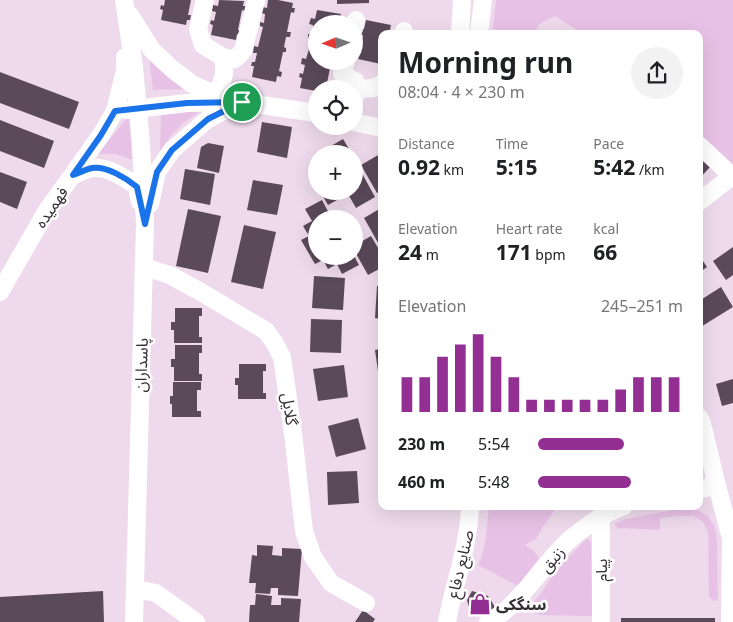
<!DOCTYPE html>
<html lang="en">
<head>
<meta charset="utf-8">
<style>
	:root { --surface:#fff; --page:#f2f2f2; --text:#202124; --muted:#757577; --accent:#932e93 }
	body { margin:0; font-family:"Noto Sans","Noto Sans Arabic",sans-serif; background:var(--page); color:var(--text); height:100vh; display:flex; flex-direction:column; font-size:19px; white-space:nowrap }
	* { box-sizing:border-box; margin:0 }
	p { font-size:16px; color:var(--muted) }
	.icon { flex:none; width:28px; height:28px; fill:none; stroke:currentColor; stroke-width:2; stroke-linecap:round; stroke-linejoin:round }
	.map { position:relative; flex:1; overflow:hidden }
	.drawer { position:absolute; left:378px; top:30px; width:325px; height:480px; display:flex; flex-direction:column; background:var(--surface); border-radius:10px; box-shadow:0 5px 20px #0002 }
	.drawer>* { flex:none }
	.needle { width:32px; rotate:268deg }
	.fabs { position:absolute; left:308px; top:15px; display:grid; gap:10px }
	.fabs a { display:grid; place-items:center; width:55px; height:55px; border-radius:50%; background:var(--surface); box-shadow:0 5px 20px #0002; font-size:25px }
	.pin { position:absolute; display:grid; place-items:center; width:42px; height:42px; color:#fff; margin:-21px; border:2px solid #fff; border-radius:50%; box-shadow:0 1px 5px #0007 }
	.round { display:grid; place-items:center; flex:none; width:52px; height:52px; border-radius:26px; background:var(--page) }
	.headline { display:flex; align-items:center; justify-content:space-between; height:85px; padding:0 20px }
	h1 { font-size:28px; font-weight:700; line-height:38px }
	.figures { display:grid; grid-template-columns:repeat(3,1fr); gap:8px; height:85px; padding:5px 20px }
	.figures div { display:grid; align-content:center }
	.figures b { font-size:21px; font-weight:700 }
	.figures small { font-size:14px; font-weight:400 }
	.figures p { font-size:14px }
	.chart { height:140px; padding:10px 20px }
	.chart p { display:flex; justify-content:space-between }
	.chart svg { width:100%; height:90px; margin-top:5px; stroke:var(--accent); stroke-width:6 }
	ul { padding:0 20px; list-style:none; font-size:16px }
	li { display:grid; grid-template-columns:80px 60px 1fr; align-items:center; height:38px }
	li i { height:12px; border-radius:6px; background:var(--accent) }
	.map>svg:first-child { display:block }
</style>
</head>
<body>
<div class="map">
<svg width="733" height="622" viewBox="0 0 733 622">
	<rect width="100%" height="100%" fill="#eedaec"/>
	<g fill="#e8c2e6">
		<polygon points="496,0 733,0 733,165 699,135 699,34 579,34 580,32 555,16 539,24 535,34 508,34 493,29"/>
		<polygon points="149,57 191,89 153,90"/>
		<polygon points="202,110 182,124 169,138 160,151 161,112"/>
		<polygon points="129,116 132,160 116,154 97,154"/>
		<path d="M489,506H558L544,525L536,539L525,545L533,550L539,558L518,586L478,565C486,549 487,524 489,506Z"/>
		<polygon points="694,508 708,516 715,527 717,541 718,599 714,601 709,597 708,532 703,522 694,516 679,516 660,518 660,530 618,528 614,524 626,519 678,509"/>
		<polygon points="587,538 591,542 592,616 540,615 526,610 540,595 555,572"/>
	</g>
	<g fill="#5b4a5a">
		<polygon points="165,0 191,0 188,15 191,15 190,20 187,20 186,25 161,20 163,10 160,9 161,5 164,6"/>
		<polygon points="219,0 244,1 243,6 246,6 245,11 242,10 238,30 241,30 240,35 237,34 236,40 211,35 213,25 210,24 211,20 214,21 216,12 212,11 213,5 218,6"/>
		<polygon points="268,0 278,0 293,3 292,8 295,8 294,13 291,12 287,32 291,32 290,37 286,37 284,47 286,48 286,52 283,52 279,71 282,72 281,77 277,76 276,82 252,77 254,66 251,66 252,62 255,62 257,53 253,53 254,46 258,47 263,27 260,26 260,22 264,23 265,14 261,13 263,7 267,8"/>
		<polygon points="337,0 369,0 369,3 337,4"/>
		<polygon points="317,10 341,14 340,19 343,20 342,24 316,24 316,61 334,61 334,64 331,63 327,83 330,83 329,88 316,89 316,91 300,88 302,78 299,77 300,73 303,74 305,65 301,64 302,58 306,59 309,49 311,38 308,38 308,34 312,34 313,25 309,24 311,18 315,19"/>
		<polygon points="366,20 391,25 390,30 393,30 392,34 381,34 381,64 358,59 360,49 357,48 358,44 361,45 363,35 359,35 360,29 364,29"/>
		<polygon points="0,72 79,102 69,129 0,103"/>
		<polygon points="0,120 54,141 44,168 0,151"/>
		<polygon points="262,122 292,127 287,158 257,152"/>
		<polygon points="343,139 352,154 326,154 324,150"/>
		<polygon points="208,143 224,146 219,173 197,168 201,147"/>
		<polygon points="380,154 381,191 377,193 361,165"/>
		<polygon points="699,154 711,166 699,179"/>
		<polygon points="359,168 375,197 356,208 348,194 328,205 320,191 354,191 354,172"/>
		<polygon points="185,169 215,174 210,205 180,199"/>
		<polygon points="0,172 27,182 17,209 0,202"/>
		<polygon points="253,180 283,185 277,215 247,210"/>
		<polygon points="322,200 332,219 316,219 316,256 354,256 359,265 342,274 337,264 328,269 323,260 315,264 301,240 309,236 303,226 312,221 305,209"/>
		<polygon points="381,208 381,248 364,218"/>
		<polygon points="188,209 221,216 208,273 176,266"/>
		<polygon points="244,225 276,232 263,289 231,282"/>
		<polygon points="371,236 381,253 381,268 368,275 354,250 354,246"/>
		<polygon points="733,247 733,275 726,280 713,261"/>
		<polygon points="699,255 707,267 699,273"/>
		<polygon points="314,276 345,278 343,310 312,308"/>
		<polygon points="377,286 381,286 381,319 375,318"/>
		<polygon points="721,287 733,307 699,328 699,301"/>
		<polygon points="175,308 202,308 202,316 199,316 199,337 202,337 202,343 174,343 174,330 171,330 171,322 175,322"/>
		<polygon points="311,319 342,320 341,353 310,352"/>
		<polygon points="175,345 202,345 202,353 199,353 199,374 202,374 202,381 174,381 174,367 171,367 171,359 175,359"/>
		<polygon points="381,349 381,384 380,385 375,350"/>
		<polygon points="239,364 266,364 266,371 263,371 263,393 266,393 266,399 238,399 238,385 235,385 235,378 239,378"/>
		<polygon points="344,365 348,397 318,401 313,369"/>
		<polygon points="733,379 733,403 722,406 716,384"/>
		<polygon points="173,382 201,382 201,390 197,390 197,411 201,411 201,417 172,417 172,404 170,404 170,396 173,396"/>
		<polygon points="358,418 366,449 336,457 328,426"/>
		<polygon points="357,471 359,503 328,505 327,472"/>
		<polygon points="257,545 273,546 272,555 282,556 282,548 302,549 298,596 278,595 278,588 271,588 270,594 255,593 256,583 249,583 252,555 257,556"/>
		<polygon points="103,591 104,622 0,622 0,597"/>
		<polygon points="472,591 488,596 495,607 488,612 481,612 473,610 469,607 467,600"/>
		<polygon points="256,594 272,596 271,605 281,605 281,598 301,599 299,622 249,622 250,605 255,605"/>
		<polygon points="363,610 375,619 373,622 355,622"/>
		<rect x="621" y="618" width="94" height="4"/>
	</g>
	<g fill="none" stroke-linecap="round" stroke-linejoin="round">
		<g stroke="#fff" stroke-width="18">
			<polyline points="124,0 134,67 141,144 145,224 134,622"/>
			<polyline points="205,0 198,29 203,45 224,58 224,74 218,95"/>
			<polyline points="130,15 152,50 171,68 192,84 205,90 227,97"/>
			<polyline points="354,29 356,20"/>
			<polyline points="403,34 404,31"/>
			<polyline points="460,34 462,0"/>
			<polyline points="479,34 483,0"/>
			<polyline points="224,58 235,59 243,51 256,1"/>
			<polyline points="346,61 342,74 355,81 356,89 354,102"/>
			<polyline points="356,89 374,88 381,84"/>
			<polyline points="126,110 187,103 242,102 316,113"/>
			<polyline points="354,122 381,128"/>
			<polyline points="699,145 733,177"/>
			<path d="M73,175C79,173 86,169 92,168C107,166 126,178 137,187L140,202"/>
			<polyline points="699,202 732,176"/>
			<polyline points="150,204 157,172 172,150 208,119 237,104"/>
			<polyline points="144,267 170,275 201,292 266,331 274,342 282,357 293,433 304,531 313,557 331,583 366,603"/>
			<polyline points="0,292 46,212 101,135 115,111 125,71 125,57"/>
			<polyline points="699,417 702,423 717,486 731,538 730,622"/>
			<polyline points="699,489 717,486"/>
			<polyline points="135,589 156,593 196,622"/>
			<path d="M447,622C454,583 469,546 470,506"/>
			<path d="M488,622C506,613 515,601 528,587C539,574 549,561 560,549C575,533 603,513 624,506"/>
			<polyline points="601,622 601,518"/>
		</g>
	</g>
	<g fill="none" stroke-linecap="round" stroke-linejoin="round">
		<g stroke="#fff" stroke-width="10">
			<path id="route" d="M242,102L208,119L172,150L157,172L145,224L137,187C126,178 107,166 92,168C86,169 79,173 73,175L101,135L115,111L187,103Z"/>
		</g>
		<use href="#route" stroke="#1a73e8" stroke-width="6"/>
	</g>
	<defs>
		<g id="shop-bare" transform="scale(1.725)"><path d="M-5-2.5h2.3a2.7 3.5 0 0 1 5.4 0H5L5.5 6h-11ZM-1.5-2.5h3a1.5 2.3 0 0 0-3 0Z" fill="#932e93" stroke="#fff" stroke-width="2.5" paint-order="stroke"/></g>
	</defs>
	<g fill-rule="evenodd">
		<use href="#shop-bare" x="480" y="604"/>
	</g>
	<g text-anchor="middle" stroke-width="5" stroke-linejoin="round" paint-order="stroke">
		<g font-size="16" fill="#332c33" stroke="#fff">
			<text transform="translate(51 207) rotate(-56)" y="6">فهمیده</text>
			<text transform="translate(141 365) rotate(-88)" y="6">پاسداران</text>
			<text transform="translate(290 409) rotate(82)" y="6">گلایل</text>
			<text transform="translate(552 559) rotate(-48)" y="6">زنبق</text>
			<text transform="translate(460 564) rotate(-77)" y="6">صنایع دفاع</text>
			<text transform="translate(601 570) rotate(-90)" y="6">پیام</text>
		</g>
		<g font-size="16" font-weight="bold" fill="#332c33" stroke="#fff" text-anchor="start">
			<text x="496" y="610">سنگکی</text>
		</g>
	</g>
</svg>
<div class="fabs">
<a><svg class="needle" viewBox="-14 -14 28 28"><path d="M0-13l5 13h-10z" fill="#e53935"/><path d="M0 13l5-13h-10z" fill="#757577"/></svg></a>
<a><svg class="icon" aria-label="locate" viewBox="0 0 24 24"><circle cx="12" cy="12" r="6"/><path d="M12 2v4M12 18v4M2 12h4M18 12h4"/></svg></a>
<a>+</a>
<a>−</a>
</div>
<div class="pin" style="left:242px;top:102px;background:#1e9e55"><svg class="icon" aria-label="arrive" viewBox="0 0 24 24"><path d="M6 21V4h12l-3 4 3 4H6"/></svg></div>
<section class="drawer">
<div class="headline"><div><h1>Morning run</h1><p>08:04 · 4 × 230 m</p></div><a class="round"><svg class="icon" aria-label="share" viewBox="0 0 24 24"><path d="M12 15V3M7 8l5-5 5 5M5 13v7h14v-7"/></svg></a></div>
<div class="figures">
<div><p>Distance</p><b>0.92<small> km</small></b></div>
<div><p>Time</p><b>5:15</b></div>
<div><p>Pace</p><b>5:42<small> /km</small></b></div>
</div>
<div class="figures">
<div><p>Elevation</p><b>24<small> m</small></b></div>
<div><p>Heart rate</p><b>171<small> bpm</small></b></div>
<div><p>kcal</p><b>66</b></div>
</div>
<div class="chart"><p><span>Elevation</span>245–251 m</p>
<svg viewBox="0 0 160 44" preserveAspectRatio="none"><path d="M5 44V27M15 44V27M25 44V17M35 44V11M45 44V6M55 44V17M65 44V27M75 44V38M85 44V38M95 44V38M105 44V38M115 44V38M125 44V33M135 44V27M145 44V27M155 44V27"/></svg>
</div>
<ul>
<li><b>230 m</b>5:54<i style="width:59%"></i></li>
<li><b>460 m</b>5:48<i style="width:64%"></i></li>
</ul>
</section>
</div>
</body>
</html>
